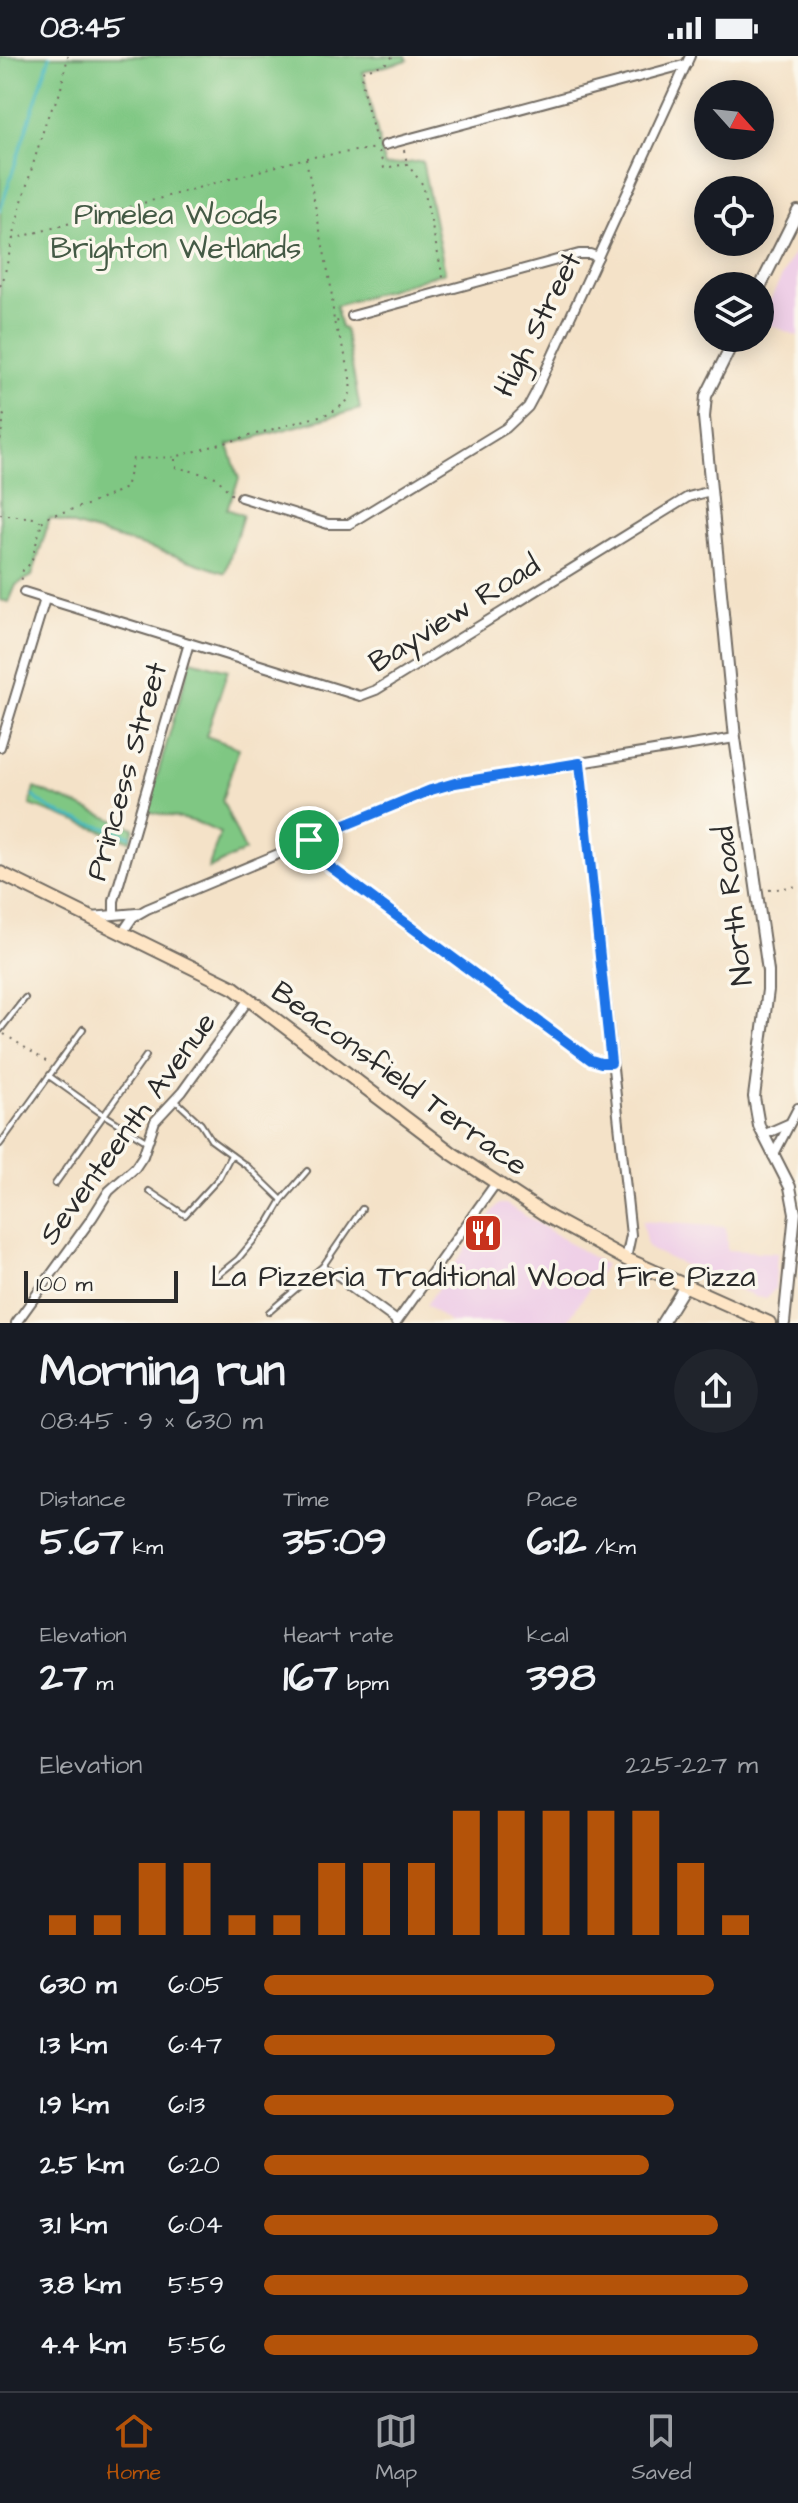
<!DOCTYPE html>
<html lang="en">
<head>
<meta charset="utf-8">
<style>
	:root { --surface:#171b24; --page:#20242c; --text:#f1f3f6; --muted:#9ea1a6; --line:#363941; --accent:#b45309 }
	body { margin:0; font-family:"Architects Daughter",sans-serif; background:var(--page); color:var(--text); height:100vh; display:flex; flex-direction:column; font-size:30px; white-space:nowrap }
	* { box-sizing:border-box; margin:0 }
	p { font-size:26px; color:var(--muted) }
	.icon { flex:none; width:44px; height:44px; fill:none; stroke:currentColor; stroke-width:2; stroke-linecap:round; stroke-linejoin:round }
	.map { position:relative; height:1267px; overflow:hidden }
	.sheet { display:flex; flex-direction:column; background:var(--surface); flex:1 }
	.sheet>* { flex:none }
	.needle { width:52px; rotate:117deg }
	.fabs { position:absolute; left:694px; top:24px; display:grid; gap:16px }
	.fabs a { display:grid; place-items:center; width:80px; height:80px; border-radius:50%; background:var(--surface); box-shadow:0 4px 20px #0003; font-size:40px }
	.scale { position:absolute; left:24px; bottom:20px; width:154px; box-sizing:border-box; padding-left:8px; border:4px solid #2b2b2b; border-top:0; font-size:22px; line-height:28px; white-space:nowrap; color:#2b2b2b; -webkit-text-stroke:6px #fbf7ec; paint-order:stroke }
	.pin { position:absolute; display:grid; place-items:center; width:68px; height:68px; color:#fff; margin:-34px; border:4px solid #fff; border-radius:50%; box-shadow:0 2px 8px #0007 }
	.round { display:grid; place-items:center; flex:none; width:84px; height:84px; border-radius:42px; background:var(--page) }
	.summary { display:flex; align-items:center; justify-content:space-between; height:136px; padding:0 40px }
	h1 { font-size:44px; font-weight:700; line-height:60px }
	.stats { display:grid; grid-template-columns:repeat(3,1fr); gap:12px; height:136px; padding:8px 40px }
	.stats div { display:grid; align-content:center }
	.stats b { font-size:40px; font-weight:700 }
	.stats small { font-size:22px; font-weight:400 }
	.stats p { font-size:22px }
	.chart { height:224px; padding:16px 40px }
	.chart p { display:flex; justify-content:space-between }
	.chart svg { width:100%; height:144px; margin-top:8px; stroke:var(--accent); stroke-width:6 }
	ul { padding:0 40px; list-style:none; font-size:26px }
	li { display:grid; grid-template-columns:128px 96px 1fr; align-items:center; height:60px }
	li i { height:20px; border-radius:10px; background:var(--accent) }
	.status { display:flex; justify-content:space-between; align-items:center; height:56px; padding:0 40px; background:var(--surface); direction:ltr }
	.status svg { height:22px; fill:currentColor }
	.tabs { display:flex; justify-content:space-around; align-items:center; height:112px; border-top:2px solid var(--line); background:var(--surface); font-size:22px; color:var(--muted) }
	.tabs a { display:grid; justify-items:center; gap:4px }
	.tabs .active { color:var(--accent) }
	.map>svg:first-child { display:block }
</style>
</head>
<body>
<div class="status"><b>08:45</b><svg viewBox="0 0 49 12"><path d="M0 12V9h3v3zM5 12V6h3v6zM10 12V3h3v9zM15 12V0h3v12zM26 1h20v11H26zM47 4h2v5h-2z"/></svg></div>
<div class="map">
<svg width="798" height="1267" viewBox="0 0 798 1267">
	<rect width="100%" height="100%" fill="#fbf7ec"/>
	<filter id="ink" filterUnits="userSpaceOnUse"><feTurbulence type="fractalNoise" baseFrequency=".0125" numOctaves="2"/><feDisplacementMap in="SourceGraphic" scale="16" xChannelSelector="R" yChannelSelector="G"/><feConvolveMatrix kernelMatrix="1 2 1 2 8 2 1 2 1" color-interpolation-filters="sRGB"/></filter>
	<filter id="wash" filterUnits="userSpaceOnUse"><feTurbulence type="fractalNoise" baseFrequency=".006" numOctaves="4" result="noise"/><feDisplacementMap in="SourceGraphic" scale="32" xChannelSelector="R" yChannelSelector="G"/><feGaussianBlur stdDeviation="1.8" result="paint"/><feColorMatrix in="noise" values="0 0 0 0 0 0 0 0 0 0 0 0 0 0 0 0 0 1.4 0 .05"/><feComposite in="paint" operator="in"/></filter>
	<g filter="url(#wash)">
		<rect width="100%" height="100%" fill="#f4e2c8"/>
		<g fill="#efd0e7">
			<polygon points="794,196 798,198 798,280 760,265"/>
			<polygon points="498,1148 506,1148 605,1209 566,1267 450,1267 426,1249"/>
			<polygon points="642,1165 726,1171 727,1194 777,1197 775,1233 766,1242 755,1241 651,1194 647,1190"/>
		</g>
		<g fill="#7fc783" stroke="#557957" stroke-width="2">
			<polygon points="0,0 406,0 408,4 363,16 385,110 422,105 445,216 336,250 341,272 345,273 360,353 228,389 239,423 227,453 243,459 225,517 170,498 50,462 32,520 16,529 9,546 0,544"/>
			<polygon points="191,604 228,614 206,680 239,692 222,744 245,795 208,813 220,777 196,766 147,755"/>
			<polygon points="35,732 134,772 130,785 30,749"/>
		</g>
		<g fill="none" stroke-linecap="round" stroke-linejoin="round">
			<g stroke="#4ab9bf" stroke-width="3">
				<polyline points="0,155 50,0"/>
				<path d="M34,740C54,763 100,768 130,780"/>
			</g>
		</g>
	</g>
	<g filter="url(#ink)">
		<g fill="none" stroke-linecap="round" stroke-linejoin="round">
			<g stroke="#716b62" stroke-width="8">
				<g id="service">
					<polyline points="0,974 25,942"/>
					<polyline points="49,1020 98,1055 146,1085"/>
					<polyline points="176,1045 201,1068 211,1084 248,1111 282,1144"/>
					<polyline points="0,1088 83,973"/>
					<polyline points="55,1128 146,1000"/>
					<polyline points="149,1135 185,1159 219,1122 231,1099"/>
					<polyline points="323,1210 349,1230"/>
					<polyline points="217,1220 238,1203 269,1166 282,1144 307,1115"/>
					<polyline points="269,1256 323,1210 362,1153"/>
				</g>
			</g>
			<g stroke="#716b62" stroke-width="12">
				<g id="minor">
					<polyline points="385,89 687,8"/>
					<polyline points="352,260 579,198 590,198 598,201"/>
					<polyline points="241,441 328,468 349,468 506,372 528,351 535,338 690,0"/>
					<polyline points="24,536 360,640 376,634 688,441 711,435"/>
					<polyline points="0,691 45,543"/>
					<polyline points="580,707 631,1179 626,1203"/>
					<polyline points="309,784 321,804 591,1004 601,1007 611,1007"/>
					<polyline points="114,858 114,845 189,587"/>
					<polyline points="91,861 137,857"/>
					<polyline points="122,877 133,861 147,853 431,734 455,727 735,682"/>
					<polyline points="763,1079 788,1068"/>
					<polyline points="773,1100 798,1052"/>
					<polyline points="349,1230 397,1265"/>
					<polyline points="16,1267 92,1162 109,1135 135,1112 143,1100 155,1065 182,1036 249,943"/>
					<polyline points="396,1267 496,1127"/>
				</g>
			</g>
			<g stroke="#716b62" stroke-width="14">
				<g id="tertiary">
					<polyline points="760,231 798,155"/>
					<polyline points="735,282 706,340 704,361 735,682 768,915 768,934 754,1041 759,1070 790,1131 795,1157 784,1267"/>
					<polyline points="662,1267 685,1230"/>
				</g>
			</g>
			<g stroke="#716b62" stroke-width="16">
				<polyline id="secondary" points="0,817 234,932 453,1098 549,1161 626,1203 769,1267"/>
			</g>
			<g stroke="#716b62" stroke-width="2" stroke-dasharray="2 6" stroke-linecap="butt">
				<polyline points="376,85 363,34 362,15 385,8 393,0"/>
				<polyline points="404,94 407,107"/>
				<polyline points="379,95 384,112 407,108 423,129 444,226"/>
				<polyline points="306,103 331,231 334,266 342,264"/>
				<polyline points="13,183 306,102 377,92"/>
				<polyline points="0,230 3,225 20,152 47,62 60,37 68,0"/>
				<polyline points="0,351 4,360 0,384"/>
				<polyline points="175,403 175,411 216,421 232,439"/>
				<polyline points="0,458 34,462 42,466 31,507 23,514 21,528"/>
				<path d="M42,466L46,461L90,448L126,432L133,403L175,401L330,357C335,354 342,350 346,346C359,331 340,284 334,266"/>
				<polyline points="769,834 798,830"/>
				<polyline points="4,978 49,1007"/>
			</g>
			<use href="#service" stroke="#fff" stroke-width="4"/>
			<use href="#minor" stroke="#fff" stroke-width="8"/>
			<use href="#tertiary" stroke="#fff" stroke-width="10"/>
			<use href="#secondary" stroke="#fee5c5" stroke-width="12"/>
		</g>
	</g>
	<g fill="none" stroke-linecap="round" stroke-linejoin="round" filter="url(#ink)">
		<g stroke="#fff" stroke-width="16">
			<polygon id="route" points="580,707 611,1007 601,1007 591,1004 321,804 309,784 431,734 455,727"/>
		</g>
		<use href="#route" stroke="#1a73e8" stroke-width="10"/>
	</g>
	<defs>
		<g id="restaurant-square" transform="scale(2)"><rect x="-9" y="-9" width="18" height="18" rx="4" fill="#c8321e" stroke="#fbf7ec"/><path d="M-5-6h1v4h1v-4h1v4h1v-4h1v5L-1.5 .5V6h-2V.5L-5-1ZM5-6V6H3V1.5H1.5Q1.5-4 5-6Z" fill="#fff"/></g>
	</defs>
	<g fill-rule="evenodd">
		<use href="#restaurant-square" x="483" y="1177"/>
	</g>
	<g text-anchor="middle" stroke-width="7" stroke-linejoin="round" paint-order="stroke">
		<g font-size="30" fill="#445a45" stroke="#fbf7ec">
			<text x="176" y="168">Pimelea Woods<tspan x="176" dy="34">Brighton Wetlands</tspan></text>
		</g>
		<g font-size="30" fill="#2b2b2b" stroke="#fbf7ec">
			<text transform="translate(537 268) rotate(-63)" y="10">High Street</text>
			<text transform="translate(454 557) rotate(-32)" y="10">Bayview Road</text>
			<text transform="translate(126 715) rotate(-74)" y="10">Princess Street</text>
			<text transform="translate(732 850) rotate(-97)" y="10">North Road</text>
			<text transform="translate(400 1022) rotate(36)" y="10">Beaconsfield Terrace</text>
			<text transform="translate(127 1072) rotate(-54)" y="10">Seventeenth Avenue</text>
		</g>
		<g font-size="30" fill="#2b2b2b" stroke="#fbf7ec">
			<text x="483" y="1230">La Pizzeria Traditional Wood Fire Pizza</text>
		</g>
	</g>
</svg>
<div class="fabs">
<a><svg class="needle" viewBox="-14 -14 28 28"><path d="M0-13l5 13h-10z" fill="#e53935"/><path d="M0 13l5-13h-10z" fill="#9ea1a6"/></svg></a>
<a><svg class="icon" aria-label="locate" viewBox="0 0 24 24"><circle cx="12" cy="12" r="6"/><path d="M12 2v4M12 18v4M2 12h4M18 12h4"/></svg></a>
<a><svg class="icon" aria-label="layers" viewBox="0 0 24 24"><path d="M12 4l9 5-9 5-9-5zM3 14l9 5 9-5"/></svg></a>
</div>
<div class="scale">100 m</div>
<div class="pin" style="left:309px;top:784px;background:#1e9e55"><svg class="icon" aria-label="arrive" viewBox="0 0 24 24"><path d="M6 21V4h12l-3 4 3 4H6"/></svg></div>
</div>
<section class="sheet">
<div class="summary"><div><h1>Morning run</h1><p>08:45 · 9 × 630 m</p></div><a class="round"><svg class="icon" aria-label="share" viewBox="0 0 24 24"><path d="M12 15V3M7 8l5-5 5 5M5 13v7h14v-7"/></svg></a></div>
<div class="stats">
<div><p>Distance</p><b>5.67<small> km</small></b></div>
<div><p>Time</p><b>35:09</b></div>
<div><p>Pace</p><b>6:12<small> /km</small></b></div>
</div>
<div class="stats">
<div><p>Elevation</p><b>27<small> m</small></b></div>
<div><p>Heart rate</p><b>167<small> bpm</small></b></div>
<div><p>kcal</p><b>398</b></div>
</div>
<div class="chart"><p><span>Elevation</span>225–227 m</p>
<svg viewBox="0 0 160 44" preserveAspectRatio="none"><path d="M5 44V38M15 44V38M25 44V22M35 44V22M45 44V38M55 44V38M65 44V22M75 44V22M85 44V22M95 44V6M105 44V6M115 44V6M125 44V6M135 44V6M145 44V22M155 44V38"/></svg>
</div>
<ul>
<li><b>630 m</b>6:05<i style="width:91%"></i></li>
<li><b>1.3 km</b>6:47<i style="width:59%"></i></li>
<li><b>1.9 km</b>6:13<i style="width:83%"></i></li>
<li><b>2.5 km</b>6:20<i style="width:78%"></i></li>
<li><b>3.1 km</b>6:04<i style="width:92%"></i></li>
<li><b>3.8 km</b>5:59<i style="width:98%"></i></li>
<li><b>4.4 km</b>5:56<i style="width:100%"></i></li>
</ul>
</section>
<nav class="tabs">
<a class="active"><svg class="icon" aria-label="home" viewBox="0 0 24 24"><path d="M3 11l9-7 9 7M6 9v11h12V9"/></svg>Home</a>
<a><svg class="icon" aria-label="map" viewBox="0 0 24 24"><path d="M3 6l6-2 6 2 6-2v14l-6 2-6-2-6 2zM9 4v14M15 6v14"/></svg>Map</a>
<a><svg class="icon" aria-label="saved" viewBox="0 0 24 24"><path d="M7 4h10v16l-5-4-5 4z"/></svg>Saved</a>
</nav>
</body>
</html>
